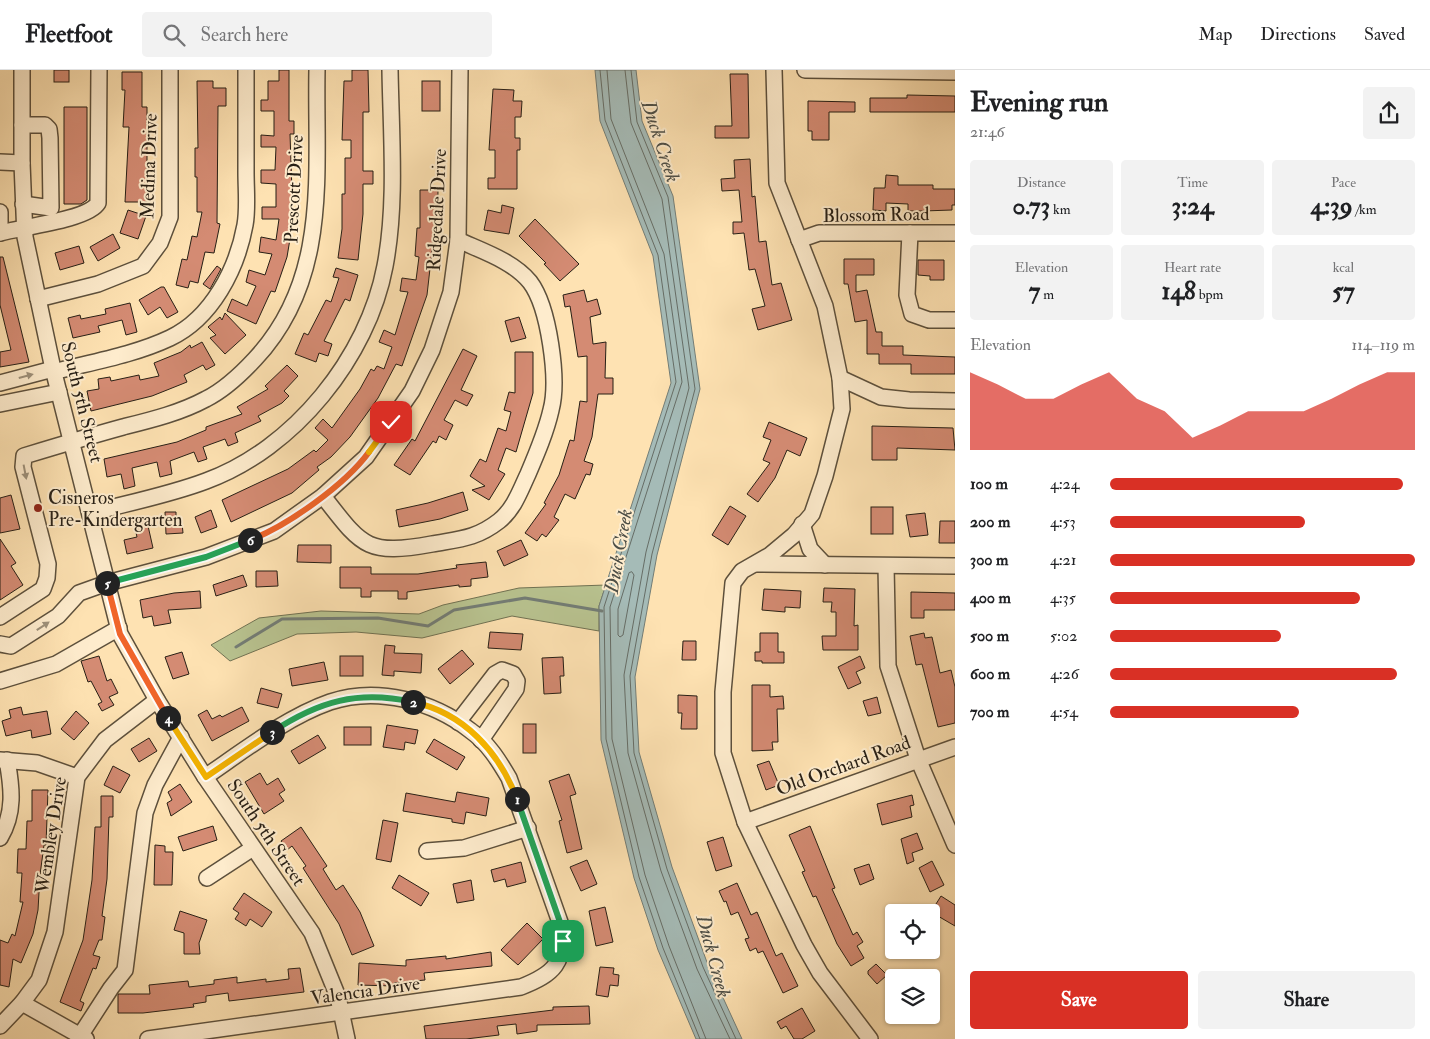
<!DOCTYPE html>
<html lang="en">
<head>
<meta charset="utf-8">
<style>
	:root { --surface:#fff; --page:#f2f2f2; --text:#202124; --muted:#757577; --line:#e0e0e0; --accent:#d93025 }
	body { margin:0; font-family:"IM FELL Double Pica",serif; background:var(--page); color:var(--text); height:100vh; display:flex; flex-direction:column; font-size:19px; white-space:nowrap }
	* { box-sizing:border-box; margin:0 }
	p { font-size:16px; color:var(--muted) }
	.icon { flex:none; width:28px; height:28px; fill:none; stroke:currentColor; stroke-width:2; stroke-linecap:round; stroke-linejoin:round }
	.map { position:relative; flex:1; overflow:hidden }
	.sheet { display:flex; flex-direction:column; background:var(--surface); width:475px }
	.sheet>* { flex:none }
	.fabs { position:absolute; left:885px; top:834px; display:grid; gap:10px }
	.fabs a { display:grid; place-items:center; width:55px; height:55px; border-radius:5px; background:var(--surface); box-shadow:0 1px 4px #0004; font-size:25px }
	.pin { position:absolute; display:grid; place-items:center; width:42px; height:42px; color:#fff; margin:-21px; border-radius:10px; box-shadow:0 2px 8px #0006 }
	.km { position:absolute; width:25px; height:25px; margin:-12px; border-radius:50%; background:#222; color:#fff; font-size:14px; line-height:25px; text-align:center }
	.round { display:grid; place-items:center; flex:none; width:52px; height:52px; border-radius:5px; background:var(--page) }
	.headline { display:flex; align-items:center; justify-content:space-between; height:85px; padding:0 15px }
	h1 { font-size:28px; font-weight:700; line-height:38px }
	.metrics { display:grid; grid-template-columns:repeat(3,1fr); gap:8px; height:85px; padding:5px 15px }
	.metrics div { display:grid; align-content:center; border-radius:5px; background:var(--page); text-align:center }
	.metrics b { font-size:25px; font-weight:700 }
	.metrics small { font-size:14px; font-weight:400 }
	.metrics p { font-size:14px }
	.chart { height:140px; padding:10px 15px }
	.chart p { display:flex; justify-content:space-between }
	.chart svg { width:100%; height:90px; margin-top:5px; fill:var(--accent); opacity:.7 }
	.cta { display:flex; gap:10px; margin-top:auto; padding:10px 15px }
	.cta a { flex:1; height:58px; border-radius:5px; background:var(--accent); color:#fff; font-size:20px; font-weight:700; line-height:58px; text-align:center }
	.cta a+a { background:var(--page); color:var(--text) }
	ul { padding:0 15px; list-style:none; font-size:16px }
	li { display:grid; grid-template-columns:80px 60px 1fr; align-items:center; height:38px }
	li i { height:12px; border-radius:6px; background:var(--accent) }
	header { display:flex; align-items:center; gap:30px; box-sizing:border-box; height:70px; padding:0 25px; background:var(--surface); border-bottom:1px solid var(--line) }
	header strong { font-size:24px }
	nav { display:flex; gap:28px; margin-inline-start:auto; font-size:18px }
	.search { width:350px; height:45px; background:var(--page); display:flex; align-items:center; gap:12px; box-sizing:border-box; padding:0 18px; border-radius:5px; color:var(--muted); font-size:19px }
	main { display:flex; flex:1; min-height:0 }
	.map>svg:first-child { display:block }
</style>
</head>
<body>
<header>
<strong>Fleetfoot</strong>
<div class="search"><svg class="icon" aria-label="search" viewBox="0 0 24 24"><circle cx="10" cy="10" r="6"/><path d="M15 15l6 6"/></svg>Search here</div>
<nav><a>Map</a><a>Directions</a><a>Saved</a></nav>
</header>
<main>
<div class="map">
<svg width="955" height="969" viewBox="0 0 955 969">
	<rect width="100%" height="100%" fill="#fee2b2"/>
	<filter id="stains"><feTurbulence type="fractalNoise" baseFrequency=".004" numOctaves="4"/><feColorMatrix values="0 0 0 0 .2 0 0 0 0 .09 0 0 0 0 .02 0 0 0 .5 -.17"/></filter>
	<radialGradient id="worn" r=".72"><stop offset=".6" stop-color="#630" stop-opacity="0"/><stop offset="1" stop-color="#630" stop-opacity=".3"/></radialGradient>
	<polygon fill="#b9c491" stroke="#707253" points="606,515 599,536 599,561 512,546 422,568 356,562 297,564 230,591 211,575 259,548 321,541 419,544 443,535 519,518"/>
	<polygon fill="#a5bbb7" stroke="#737d76" points="595,0 636,0 642,51 673,126 700,319 657,485 635,607 639,682 672,797 708,895 742,969 696,969 658,880 634,808 601,670 599,536 671,313 653,186 600,51"/>
	<g fill="none" stroke-linecap="round" stroke-linejoin="round">
		<g stroke="#666d66" stroke-width="1">
			<polyline points="600,0 605,50 658,185 676,312 604,537 606,669 639,807 663,878 700,969"/>
			<polyline points="607,0 611,49 664,184 682,312 610,537 612,669 645,805 669,876 706,969"/>
			<polyline points="625,0 631,53 662,129 689,318 646,482 624,605 628,683 661,801 697,899 730,969"/>
			<polyline points="631,0 637,52 668,127 695,319 652,484 630,606 634,683 667,799 703,897 736,969"/>
			<polygon points="632,502 634,505 623,565 620,567 618,565 618,539 629,503"/>
		</g>
		<polyline stroke="#737d76" stroke-width="3" points="236,577 282,549 378,548 428,556 454,540 525,528 602,541"/>
	</g>
	<g fill="#d48b73" stroke="#271f15">
		<rect x="54" y="0" width="15" height="12"/>
		<polygon points="279,0 289,0 289,51 294,51 294,64 290,64 293,151 287,187 275,222 271,221 256,254 227,241 232,229 247,236 256,216 246,212 249,200 265,205 272,184 259,182 261,167 276,170 279,149 262,149 262,137 276,137 276,114 261,113 261,100 275,100 276,77 261,77 261,65 274,66 274,41 261,41 261,30 268,30 268,11 279,11"/>
		<polygon points="352,0 368,0 369,42 363,42 363,101 373,101 373,114 363,114 363,144 358,190 338,188 342,159 342,124 345,124 345,88 351,88 351,70 342,70 344,11 352,11"/>
		<polygon points="122,2 142,2 142,37 147,37 147,132 125,132 129,57 123,57 125,20 122,20"/>
		<polygon points="730,4 748,4 749,68 715,68 715,56 732,56"/>
		<polygon points="197,11 213,11 213,18 226,18 226,36 218,36 217,153 220,154 214,183 205,182 198,213 190,211 188,218 176,215 182,189 187,190 192,166 197,167 202,142 197,142 197,107 195,107 195,78 198,78"/>
		<rect x="422" y="11" width="18" height="30"/>
		<polygon points="493,19 514,20 513,31 522,31 521,47 515,47 515,68 520,68 520,80 517,80 517,119 488,119 488,108 495,108 495,80 489,80"/>
		<polygon points="907,25 955,26 955,42 870,42 870,28 907,28"/>
		<polygon points="808,31 855,32 855,42 829,42 829,70 812,70 812,61 808,61"/>
		<polygon points="64,37 87,37 87,130 81,134 64,134"/>
		<polygon points="750,89 752,127 755,126 759,172 766,171 772,215 781,213 792,250 758,260 752,239 765,236 755,199 749,200 744,163 733,164 733,152 742,152 739,120 722,121 721,109 735,108 734,90"/>
		<polygon points="886,105 898,106 898,115 933,115 933,119 955,119 955,135 952,135 952,140 923,141 908,141 908,134 886,133 886,141 873,140 874,118 885,118"/>
		<polygon points="420,120 438,120 437,173 433,172 427,225 402,296 396,294 378,328 350,367 331,387 317,397 319,400 292,423 231,452 222,430 288,399 314,380 316,382 328,370 315,358 323,349 332,358 360,319 371,299 374,301 377,296 384,299 392,277 379,272 384,260 395,265 408,222 400,221 402,208 416,210 419,187 415,186 417,158 420,158"/>
		<polygon points="502,135 514,138 509,164 484,160 488,140 501,143"/>
		<polygon points="128,140 146,146 138,169 120,163"/>
		<polygon points="535,149 579,194 560,211 544,194 546,193 519,166"/>
		<polygon points="113,164 120,178 98,191 90,177"/>
		<polygon points="79,176 84,193 60,200 55,183"/>
		<polygon points="0,187 3,187 29,292 0,297 0,282 11,280 0,235"/>
		<polygon points="844,189 874,189 874,205 856,205 856,222 867,220 876,262 882,262 882,276 903,276 903,285 955,287 955,304 911,304 911,294 879,294 879,284 867,284 867,250 855,252 848,214 844,214"/>
		<polygon points="918,190 944,190 944,210 930,210 930,206 918,205"/>
		<polygon points="217,196 221,199 210,219 203,214"/>
		<polygon points="336,198 358,205 350,231 345,229 324,271 332,274 328,286 319,283 316,292 295,284 304,263 308,265 326,230 331,232 339,208 333,207"/>
		<polygon points="161,217 164,217 178,242 167,248 160,237 148,245 139,230"/>
		<polygon points="584,220 587,232 597,229 601,244 590,247 593,274 606,272 605,308 613,308 613,324 598,324 592,367 584,391 593,394 590,405 586,404 575,429 565,424 554,447 559,450 546,467 542,464 537,471 525,463 546,434 544,433 559,405 570,370 574,371 580,331 587,332 587,286 578,287 570,236 565,237 563,225"/>
		<polygon points="130,233 137,262 126,265 122,250 98,256 100,262 73,268 68,248 80,245 81,249 106,244 105,239"/>
		<polygon points="225,243 246,265 225,284 210,268 216,265 208,257 220,247 222,250"/>
		<polygon points="519,247 526,268 511,272 505,251"/>
		<polygon points="202,272 215,295 206,300 203,295 184,305 187,312 152,326 91,341 87,321 99,319 98,309 110,307 111,311 139,305 140,310 159,306 154,293 181,282 190,275 191,278"/>
		<polygon points="463,279 477,286 461,320 473,325 467,336 455,330 444,350 453,355 446,370 439,366 436,373 433,371 410,405 394,395 412,369 415,371"/>
		<polygon points="515,282 533,282 533,323 516,382 506,378 498,400 505,404 489,430 472,420 485,416 470,406 480,389 486,392 498,358 506,361 511,342 504,340 509,322 515,323"/>
		<polygon points="287,295 298,306 284,321 289,326 282,333 258,346 261,351 235,363 238,372 228,376 225,369 203,377 207,389 198,392 194,382 170,391 172,404 160,407 157,392 132,398 135,416 124,419 121,404 107,407 104,389 177,372 206,360 206,357 242,344 237,337 268,319 265,316"/>
		<polygon points="769,352 807,368 800,386 787,380 775,408 758,432 747,424 770,393 763,390 771,370 763,367"/>
		<polygon points="872,356 953,358 955,380 897,378 897,390 872,390"/>
		<polygon points="463,422 468,440 440,449 399,457 396,440 428,433"/>
		<polygon points="11,425 20,459 0,463 0,428"/>
		<polygon points="730,436 746,446 728,475 712,465"/>
		<rect x="871" y="437" width="22" height="27"/>
		<polygon points="211,440 217,457 201,463 195,447"/>
		<polygon points="165,442 176,442 176,453 182,453 183,463 166,464"/>
		<polygon points="925,443 928,465 910,467 906,445"/>
		<polygon points="146,447 153,478 127,484 124,470 137,467 133,450"/>
		<polygon points="940,451 955,451 955,473 939,473"/>
		<polygon points="0,469 16,493 11,496 23,515 0,530"/>
		<polygon points="521,470 528,485 504,496 497,481"/>
		<polygon points="298,475 331,475 331,493 297,492"/>
		<polygon points="486,492 488,507 471,509 471,516 459,517 459,515 407,522 407,529 398,529 398,521 371,521 371,527 361,527 361,518 340,518 340,497 371,497 371,504 418,504 457,498 456,495"/>
		<polygon points="256,501 277,501 278,516 256,517"/>
		<polygon points="243,505 247,516 216,526 213,515"/>
		<polygon points="824,518 855,519 854,556 858,555 858,580 823,580 822,566 836,566 836,542 831,542 832,532 823,532"/>
		<polygon points="764,519 801,521 800,538 785,537 785,542 762,540"/>
		<polygon points="200,521 201,538 168,540 171,553 154,556 152,546 143,548 140,530 174,523"/>
		<polygon points="911,522 955,523 955,540 924,540 924,548 911,548"/>
		<polygon points="490,562 523,564 521,580 488,578"/>
		<polygon points="760,563 778,563 778,582 784,582 784,593 762,593 762,591 755,591 755,582 760,582"/>
		<polygon points="924,563 925,568 932,567 940,603 951,600 955,617 955,653 938,657 922,594 916,595 910,566"/>
		<polygon points="683,571 696,571 696,590 682,590"/>
		<polygon points="385,575 395,576 394,583 422,584 421,603 394,601 394,606 382,605"/>
		<polygon points="462,580 474,594 450,614 438,599"/>
		<polygon points="182,582 189,604 173,609 165,587"/>
		<polygon points="99,586 107,611 111,609 118,623 109,627 114,635 102,641 98,634 102,632 91,611 88,612 81,591"/>
		<rect x="340" y="586" width="23" height="20"/>
		<polygon points="860,586 865,598 856,602 861,613 848,619 838,597"/>
		<polygon points="563,587 564,606 560,606 561,623 544,624 542,588"/>
		<polygon points="324,592 328,610 292,616 289,599"/>
		<polygon points="752,615 770,615 770,627 783,626 784,639 777,639 778,672 772,672 773,680 752,681"/>
		<polygon points="261,618 282,624 278,638 257,633"/>
		<polygon points="678,625 697,626 697,659 681,659 682,643 678,643"/>
		<polygon points="877,627 881,643 868,646 863,631"/>
		<polygon points="21,637 23,645 47,641 51,664 32,668 31,660 6,666 2,651 11,648 9,640"/>
		<polygon points="242,637 249,651 212,671 198,645 207,640 212,649 220,645 222,647"/>
		<polygon points="76,641 89,653 74,670 61,659"/>
		<rect x="523" y="654" width="13" height="29"/>
		<polygon points="387,655 418,660 415,674 405,672 404,680 383,677"/>
		<rect x="344" y="657" width="27" height="18"/>
		<polygon points="318,665 326,678 299,694 291,681"/>
		<polygon points="149,668 157,681 139,692 131,679"/>
		<polygon points="434,669 465,687 457,700 426,682"/>
		<polygon points="769,691 779,715 766,720 757,695"/>
		<polygon points="113,696 130,705 120,723 104,715"/>
		<polygon points="260,703 267,715 278,708 285,720 279,724 284,731 264,744 245,712"/>
		<polygon points="569,704 576,724 570,726 582,779 567,783 559,751 562,750 549,711"/>
		<polygon points="180,714 192,732 171,746 167,733 172,730 168,722"/>
		<polygon points="32,720 48,720 46,775 44,775 40,805 38,840 33,864 21,893 13,889 9,917 0,915 0,870 8,873 12,864 15,866 23,832 20,832 22,803 17,803 18,779 26,779 27,751 32,751"/>
		<polygon points="457,722 489,728 486,746 466,742 464,754 452,752 452,749 403,741 406,723 455,732"/>
		<polygon points="912,725 914,735 910,736 912,747 882,755 877,734"/>
		<polygon points="101,726 113,726 113,747 109,747 107,809 102,846 105,847 102,870 99,870 93,885 100,887 96,899 93,898 80,931 84,933 81,941 60,932 83,870 92,810 95,757 101,757"/>
		<polygon points="383,750 398,753 391,792 376,789"/>
		<polygon points="213,756 217,770 183,781 178,767"/>
		<polygon points="810,756 835,818 832,819 853,865 857,862 863,872 857,876 864,888 851,896 837,874 816,826 813,827 802,802 805,801 789,765"/>
		<polygon points="301,757 327,796 323,799 336,820 343,815 360,842 374,876 352,885 339,854 303,798 306,796 292,776 287,780 281,771"/>
		<polygon points="917,763 923,779 912,783 914,791 907,794 901,769"/>
		<polygon points="723,767 732,796 716,801 707,772"/>
		<polygon points="155,775 165,776 165,782 173,782 172,815 154,815"/>
		<polygon points="587,790 597,814 581,821 570,797"/>
		<polygon points="932,791 944,815 930,822 919,798"/>
		<polygon points="521,792 526,812 507,817 505,809 494,812 491,800"/>
		<polygon points="869,794 874,809 860,815 854,799"/>
		<polygon points="399,805 429,823 421,836 392,818"/>
		<polygon points="471,810 474,830 457,833 453,814"/>
		<polygon points="737,813 751,845 757,842 776,886 782,883 798,916 783,923 763,881 758,883 756,878 750,881 745,869 749,868 738,842 731,845 726,831 724,832 719,821"/>
		<polygon points="244,823 272,842 262,857 250,849 246,856 235,849 239,843 233,839"/>
		<polygon points="941,826 955,835 955,856 931,842"/>
		<polygon points="605,837 613,872 596,876 589,841"/>
		<polygon points="180,841 207,850 199,873 200,884 184,884 184,863 174,860"/>
		<polygon points="527,853 543,869 518,895 501,880"/>
		<polygon points="491,882 492,896 424,903 425,910 394,913 394,916 358,915 359,893 406,896 406,890 446,886 446,889"/>
		<polygon points="876,894 887,905 877,914 868,904 868,901"/>
		<polygon points="600,897 614,898 613,904 619,905 618,916 610,915 608,927 596,925"/>
		<polygon points="300,898 304,922 229,931 228,923 206,926 206,932 193,934 194,937 143,943 118,943 118,924 150,924 149,915 188,911 189,917 214,914 214,910 237,907 237,913 266,909 266,912 289,909 288,899"/>
		<polygon points="589,936 590,954 537,955 537,961 517,964 516,954 497,956 499,965 466,969 426,969 424,956 553,940 553,937"/>
		<polygon points="802,938 815,961 802,969 794,969 786,956 781,959 777,952"/>
	</g>
	<g fill="none" stroke-linecap="round" stroke-linejoin="round">
		<g stroke="#5d503c" stroke-width="18">
			<g id="minor">
				<polyline points="22,0 22,93 25,167 53,299 120,564 157,630 205,707 312,863 338,927 347,969"/>
				<polyline points="774,0 777,113 825,236 840,308 842,339 825,406 812,444 794,465 770,485 742,501 733,513 723,622 723,683 745,752 804,875 820,903 870,969"/>
				<polyline points="805,0 955,2"/>
				<polyline points="22,55 45,55 49,59 50,68 51,138 23,134"/>
				<polyline points="0,92 22,93"/>
				<polyline points="0,142 0,163"/>
				<path d="M0,163C21,157 88,150 98,133L99,0"/>
				<polyline points="910,163 907,225 912,244 929,250 955,250"/>
				<polyline points="799,170 819,163 955,163"/>
				<polyline points="38,229 98,214 143,196 160,173 170,147 170,0"/>
				<path d="M53,302C92,292 134,285 170,268C212,248 237,199 245,155C248,139 246,120 246,102C246,68 246,34 246,0"/>
				<polyline points="840,308 881,327 909,330 955,331"/>
				<polyline points="0,313 53,299"/>
				<polyline points="0,334 59,322"/>
				<path d="M323,426C362,476 366,486 432,474C459,469 476,469 499,451C514,439 520,421 528,404C537,383 546,362 551,340C559,310 549,237 530,212C513,191 482,181 458,170"/>
				<path d="M90,443C128,433 169,425 206,411C294,379 368,287 385,196C397,133 391,64 390,0"/>
				<polyline points="802,454 810,479 825,495"/>
				<polyline points="757,494 955,496"/>
				<polyline points="886,496 888,596 918,689 955,775"/>
				<path d="M0,547L43,519L47,508L48,494L23,397L24,386C57,376 90,366 123,357C151,350 180,343 206,329C224,320 242,303 255,289C331,208 315,102 317,0"/>
				<polyline points="0,574 11,576 58,546 79,523 107,513 206,487 274,461 323,426 366,387 412,321 432,280 451,222 458,170 460,0"/>
				<polyline points="0,611 56,594 119,558"/>
				<polyline points="458,652 495,604 502,600 513,604 517,611 516,619 481,670"/>
				<polyline points="0,690 37,693 77,707"/>
				<polyline points="745,752 955,677"/>
				<path d="M0,768C15,743 12,718 7,690"/>
				<polyline points="427,781 464,778 528,758"/>
				<polyline points="207,808 253,778"/>
				<polyline points="22,933 86,969"/>
				<polyline points="0,956 22,933 39,910 55,862 77,707 105,670 157,630"/>
				<polyline points="78,969 111,918 125,900 145,743 155,715 181,667"/>
				<path d="M148,969L521,917C554,904 566,893 561,855L509,708C499,691 488,673 471,661C433,631 377,616 330,632C287,647 243,681 205,707"/>
			</g>
		</g>
		<use href="#minor" stroke="#feeccd" stroke-width="15"/>
	</g>
	<defs><path id="oneway-solid" d="M-6-.8H1V-3.2L6.5 0L1 3.2V.8H-6Z" transform="scale(1.25)"/></defs>
	<g fill="#9d907a">
		<use href="#oneway-solid" transform="translate(26 306) rotate(-15)"/>
		<use href="#oneway-solid" transform="translate(25 402) rotate(79)"/>
		<use href="#oneway-solid" transform="translate(43 556) rotate(-33)"/>
	</g>
	<g fill="none" stroke-linecap="round" stroke-linejoin="round">
		<g stroke="#fff" stroke-width="10">
			<polyline id="split-1" points="517,729 561,855 563,871"/>
		</g>
		<g stroke="#fff" stroke-width="10">
			<path id="split-2" d="M413,632C464,643 499,682 517,729"/>
		</g>
		<g stroke="#fff" stroke-width="10">
			<path id="split-3" d="M272,662C319,631 358,620 413,632"/>
		</g>
		<g stroke="#fff" stroke-width="10">
			<polyline id="split-4" points="168,648 206,707 272,662"/>
		</g>
		<g stroke="#fff" stroke-width="10">
			<polyline id="split-5" points="107,513 120,564 168,648"/>
		</g>
		<g stroke="#fff" stroke-width="10">
			<polyline id="split-6" points="107,513 206,487 250,470"/>
		</g>
		<g stroke="#fff" stroke-width="10">
			<path id="split-7" d="M250,470C287,456 345,415 369,382"/>
		</g>
		<g stroke="#fff" stroke-width="10">
			<polyline id="split-8" points="369,382 391,352"/>
		</g>
		<use href="#split-1" stroke="#22a559" stroke-width="6"/>
		<use href="#split-2" stroke="#f5b400" stroke-width="6"/>
		<use href="#split-3" stroke="#22a559" stroke-width="6"/>
		<use href="#split-4" stroke="#f5b400" stroke-width="6"/>
		<use href="#split-5" stroke="#f0652b" stroke-width="6"/>
		<use href="#split-6" stroke="#22a559" stroke-width="6"/>
		<use href="#split-7" stroke="#f0652b" stroke-width="6"/>
		<use href="#split-8" stroke="#f5b400" stroke-width="6"/>
	</g>
	<circle fill="#8f2418" stroke="#feeccd" stroke-width="2" cx="38" cy="438" r="5"/>
	<g text-anchor="middle" stroke-width="4" stroke-linejoin="round" paint-order="stroke">
		<g font-size="19" fill="#271f15" stroke="#feeccd">
			<text transform="translate(148 96) rotate(-88)" y="7">Medina Drive</text>
			<text transform="translate(293 119) rotate(-87)" y="7">Prescott Drive</text>
			<text transform="translate(436 140) rotate(-87)" y="7">Ridgedale Drive</text>
			<text transform="translate(876 144) rotate(-1)" y="7">Blossom Road</text>
			<text transform="translate(83 332) rotate(76)" y="7">South 5th Street</text>
			<text transform="translate(843 695) rotate(-20)" y="7">Old Orchard Road</text>
			<text transform="translate(267 762) rotate(56)" y="7">South 5th Street</text>
			<text transform="translate(50 765) rotate(-81)" y="7">Wembley Drive</text>
			<text transform="translate(365 920) rotate(-8)" y="7">Valencia Drive</text>
		</g>
		<g font-size="19" fill="#271f15" stroke="#feeccd" text-anchor="start">
			<text x="48" y="434">Cisneros<tspan x="48" dy="22">Pre-Kindergarten</tspan></text>
		</g>
		<g font-size="20" font-style="italic" fill="#4d4e46" stroke="#feeccd">
			<text transform="translate(661 71) rotate(72)" y="7">Duck Creek</text>
			<text transform="translate(618 481) rotate(-80)" y="7">Duck Creek</text>
			<text transform="translate(714 886) rotate(75)" y="7">Duck Creek</text>
		</g>
	</g>
	<rect width="100%" height="100%" filter="url(#stains)"/>
	<rect width="100%" height="100%" fill="url(#worn)"/>
</svg>
<div class="fabs">
<a><svg class="icon" aria-label="locate" viewBox="0 0 24 24"><circle cx="12" cy="12" r="6"/><path d="M12 2v4M12 18v4M2 12h4M18 12h4"/></svg></a>
<a><svg class="icon" aria-label="layers" viewBox="0 0 24 24"><path d="M12 4l9 5-9 5-9-5zM3 14l9 5 9-5"/></svg></a>
</div>
<div class="pin" style="left:563px;top:871px;background:#1e9e55"><svg class="icon" aria-label="arrive" viewBox="0 0 24 24"><path d="M6 21V4h12l-3 4 3 4H6"/></svg></div>
<div class="pin" style="left:391px;top:352px;background:#d93025"><svg class="icon" aria-label="check" viewBox="0 0 24 24"><path d="M5 12l5 5 9-10"/></svg></div>
<b class="km" style="left:517px;top:729px">1</b>
<b class="km" style="left:413px;top:632px">2</b>
<b class="km" style="left:272px;top:662px">3</b>
<b class="km" style="left:168px;top:648px">4</b>
<b class="km" style="left:107px;top:513px">5</b>
<b class="km" style="left:250px;top:470px">6</b>
</div>
<section class="sheet">
<div class="headline"><div><h1>Evening run</h1><p>21:46</p></div><a class="round"><svg class="icon" aria-label="share" viewBox="0 0 24 24"><path d="M12 15V3M7 8l5-5 5 5M5 13v7h14v-7"/></svg></a></div>
<div class="metrics">
<div><p>Distance</p><b>0.73<small> km</small></b></div>
<div><p>Time</p><b>3:24</b></div>
<div><p>Pace</p><b>4:39<small> /km</small></b></div>
</div>
<div class="metrics">
<div><p>Elevation</p><b>7<small> m</small></b></div>
<div><p>Heart rate</p><b>148<small> bpm</small></b></div>
<div><p>kcal</p><b>57</b></div>
</div>
<div class="chart"><p><span>Elevation</span>114–119 m</p>
<svg viewBox="0 0 160 44" preserveAspectRatio="none"><path d="M0 44V6L10 12L20 19L30 19L40 12L50 6L60 19L70 25L80 38L90 32L100 25L110 25L120 25L130 19L140 12L150 6L160 6V44z"/></svg>
</div>
<ul>
<li><b>100 m</b>4:24<i style="width:96%"></i></li>
<li><b>200 m</b>4:53<i style="width:64%"></i></li>
<li><b>300 m</b>4:21<i style="width:100%"></i></li>
<li><b>400 m</b>4:35<i style="width:82%"></i></li>
<li><b>500 m</b>5:02<i style="width:56%"></i></li>
<li><b>600 m</b>4:26<i style="width:94%"></i></li>
<li><b>700 m</b>4:54<i style="width:62%"></i></li>
</ul>
<div class="cta"><a>Save</a><a>Share</a></div>
</section>
</main>
</body>
</html>
